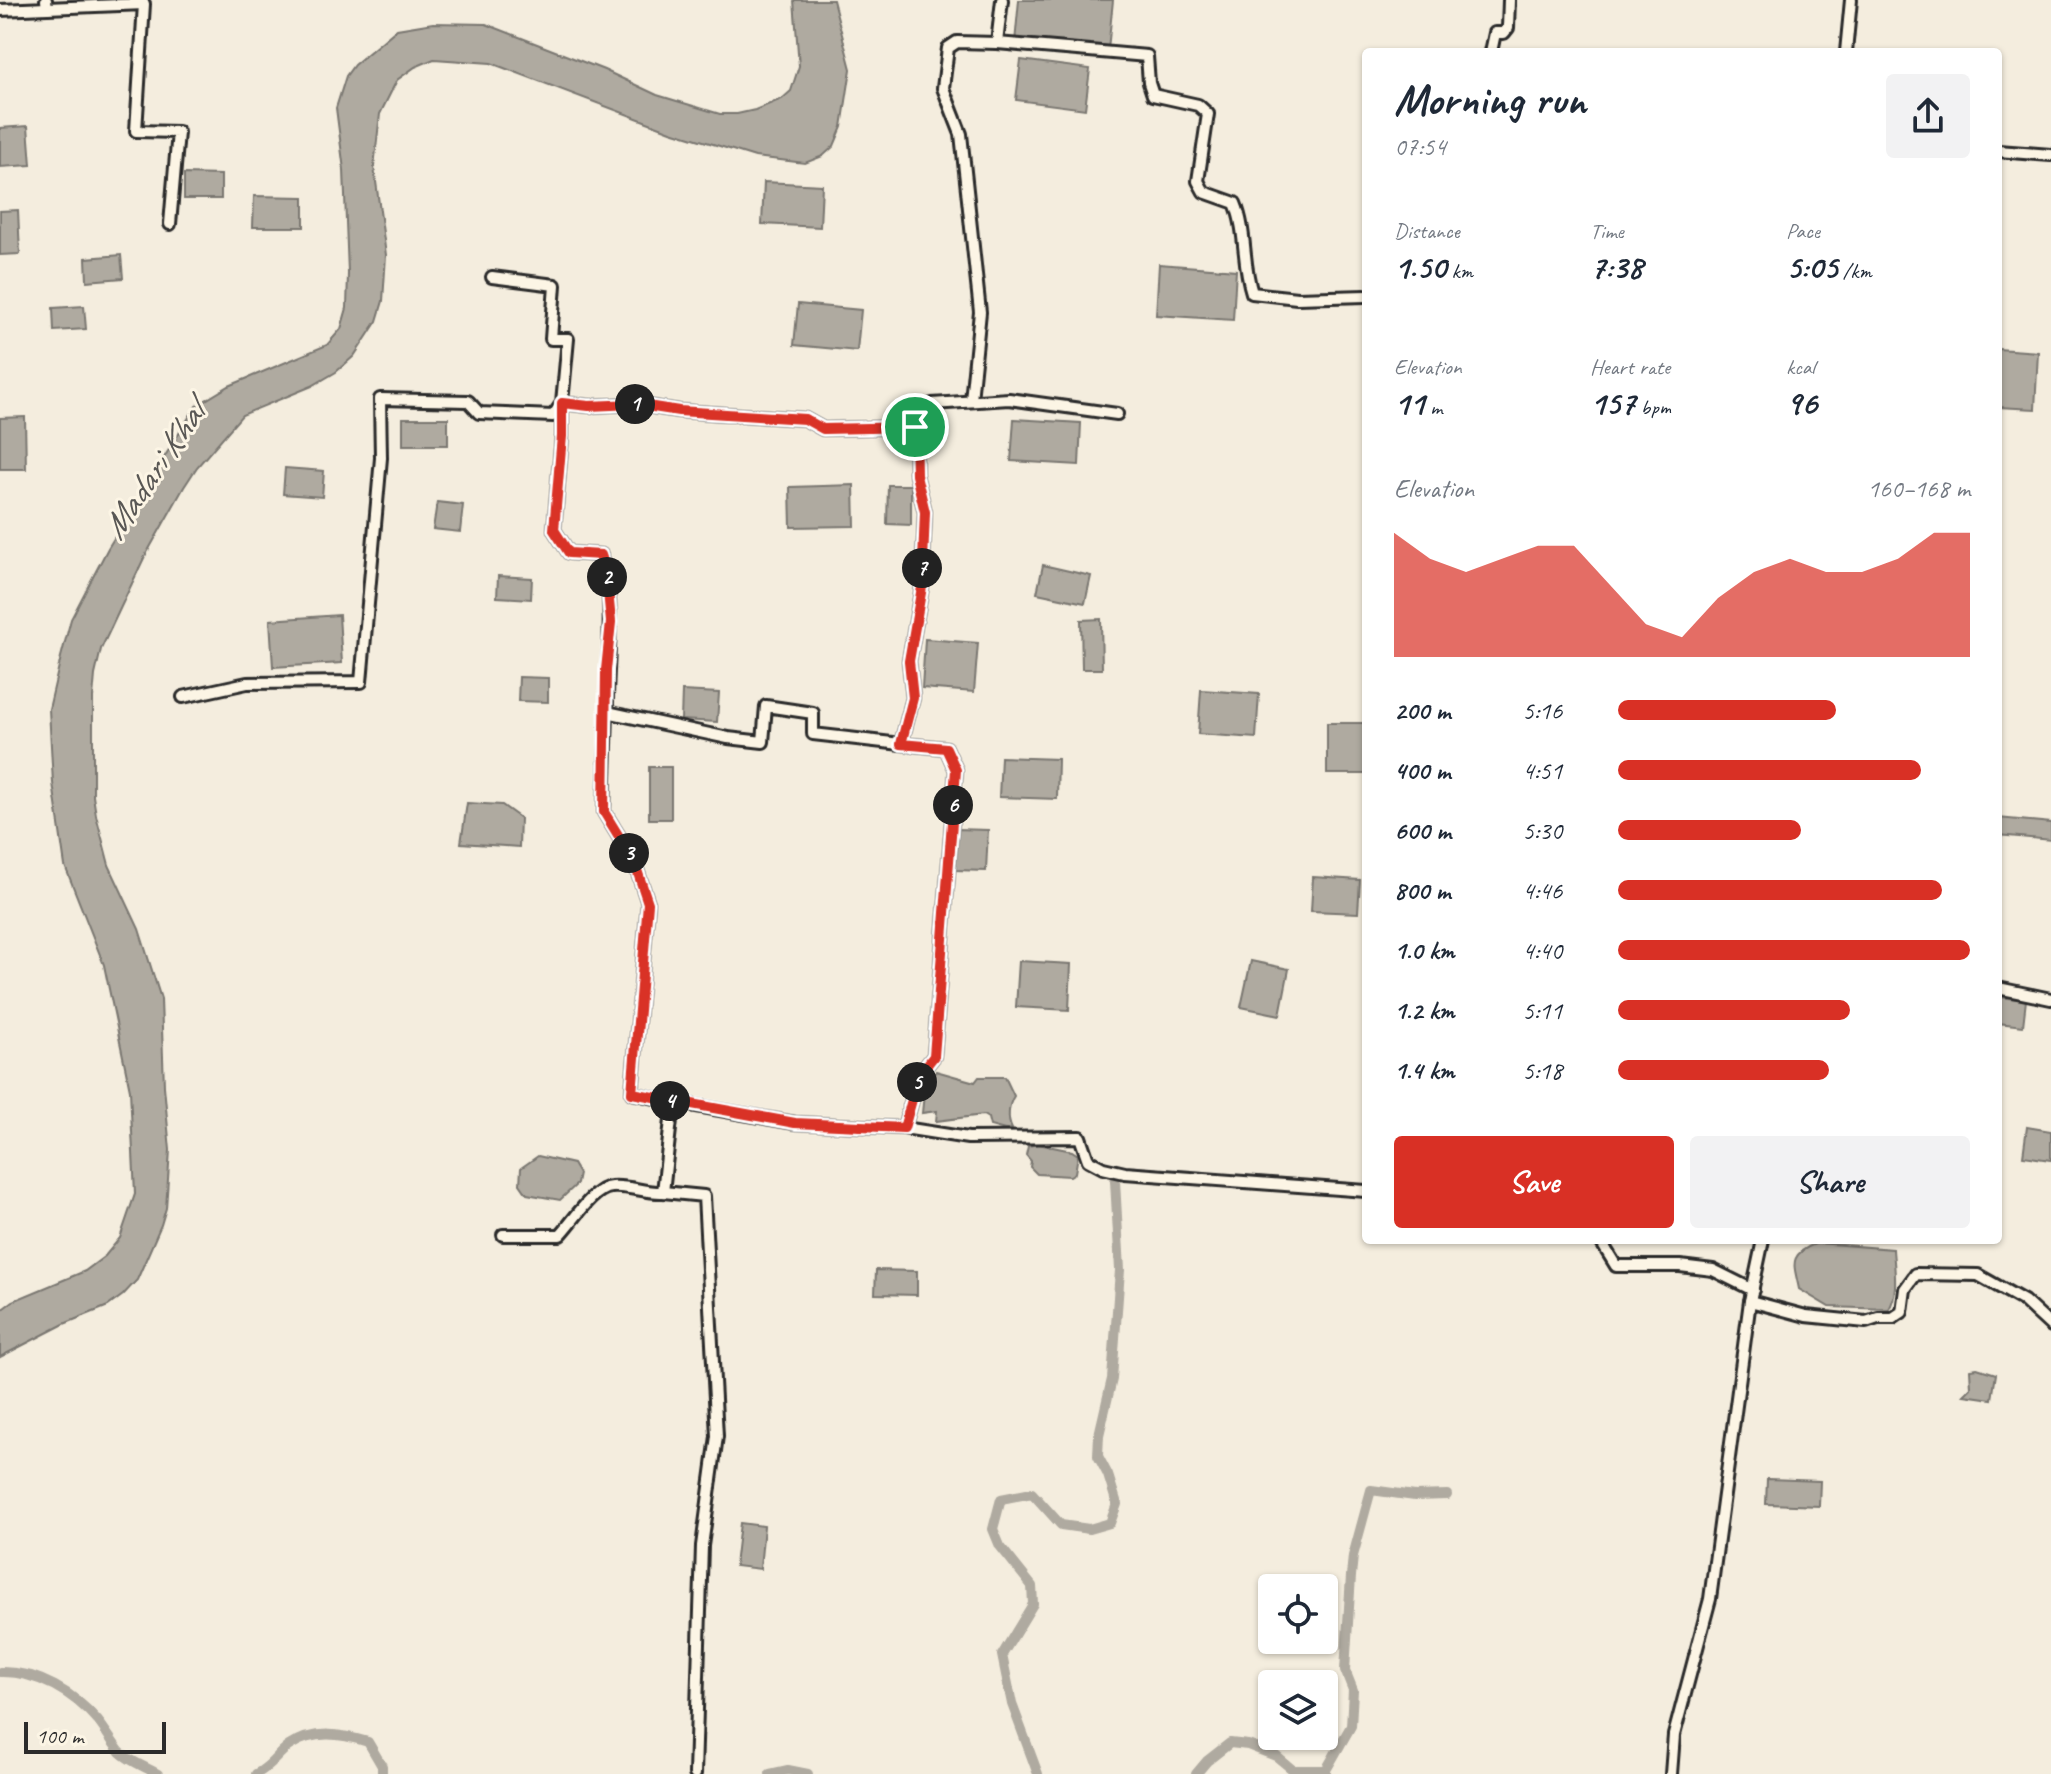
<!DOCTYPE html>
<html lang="en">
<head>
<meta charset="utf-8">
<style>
	:root { --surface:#fff; --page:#f2f2f3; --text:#1f2937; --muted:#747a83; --accent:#d93025 }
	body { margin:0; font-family:Caveat,sans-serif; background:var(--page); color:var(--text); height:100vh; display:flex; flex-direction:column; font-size:30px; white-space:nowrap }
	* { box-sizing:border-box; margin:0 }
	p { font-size:26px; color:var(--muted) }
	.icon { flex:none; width:44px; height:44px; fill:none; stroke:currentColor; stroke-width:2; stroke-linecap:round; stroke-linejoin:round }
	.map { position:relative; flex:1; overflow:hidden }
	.side { position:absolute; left:1362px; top:48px; width:640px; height:1196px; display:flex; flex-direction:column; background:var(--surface); border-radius:8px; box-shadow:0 2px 6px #0004 }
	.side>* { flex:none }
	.fabs { position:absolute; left:1258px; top:1574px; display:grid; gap:16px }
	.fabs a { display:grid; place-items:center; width:80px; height:80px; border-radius:8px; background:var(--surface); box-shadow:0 2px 6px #0004; font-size:40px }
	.scale { position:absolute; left:24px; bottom:20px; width:142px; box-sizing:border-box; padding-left:8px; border:4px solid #2b2b2b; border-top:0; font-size:22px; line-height:28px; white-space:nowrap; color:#2b2b2b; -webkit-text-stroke:6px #fcf5e5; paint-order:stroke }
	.pin { position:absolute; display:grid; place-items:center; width:68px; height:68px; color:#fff; margin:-34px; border:4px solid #fff; border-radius:50%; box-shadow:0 2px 8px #0007 }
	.km { position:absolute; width:40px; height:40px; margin:-20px; border-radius:50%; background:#222; color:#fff; font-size:22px; line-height:40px; text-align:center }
	.round { display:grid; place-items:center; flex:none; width:84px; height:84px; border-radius:8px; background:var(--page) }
	.head { display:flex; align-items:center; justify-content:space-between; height:136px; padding:0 32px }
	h1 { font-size:44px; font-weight:600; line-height:60px }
	.stats { display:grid; grid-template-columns:repeat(3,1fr); gap:12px; height:136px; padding:8px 32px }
	.stats div { display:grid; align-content:center }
	.stats b { font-size:34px; font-weight:600 }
	.stats small { font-size:22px; font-weight:400 }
	.stats p { font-size:22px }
	.chart { height:224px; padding:16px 32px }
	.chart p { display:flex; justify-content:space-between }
	.chart svg { width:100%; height:144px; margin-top:8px; fill:var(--accent); opacity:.7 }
	.cta { display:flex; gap:16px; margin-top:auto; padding:16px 32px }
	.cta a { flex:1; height:92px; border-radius:8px; background:var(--accent); color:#fff; font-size:32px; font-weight:600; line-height:92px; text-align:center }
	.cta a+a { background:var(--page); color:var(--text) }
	ul { padding:0 32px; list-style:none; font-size:26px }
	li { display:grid; grid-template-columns:128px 96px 1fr; align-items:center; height:60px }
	li i { height:20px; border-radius:10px; background:var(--accent) }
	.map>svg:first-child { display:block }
</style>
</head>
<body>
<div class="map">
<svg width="2051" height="1774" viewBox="0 0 2051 1774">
	<rect width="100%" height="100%" fill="#f4edde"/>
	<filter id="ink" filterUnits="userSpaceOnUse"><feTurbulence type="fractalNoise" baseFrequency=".0125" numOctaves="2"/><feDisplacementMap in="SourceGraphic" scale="16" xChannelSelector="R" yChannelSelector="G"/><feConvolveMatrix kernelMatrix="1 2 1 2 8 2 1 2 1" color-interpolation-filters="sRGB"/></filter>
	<g filter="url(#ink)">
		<g fill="#afaaa0" stroke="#7a7771" stroke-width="2">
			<polygon points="794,0 833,0 851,69 842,127 834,146 823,156 805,163 755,157 671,131 491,63 434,59 415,67 397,80 380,114 374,167 386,255 383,301 377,321 354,356 336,372 312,386 242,415 197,467 184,487 144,558 101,649 95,675 93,698 93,796 96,815 109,865 139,929 161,999 164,1086 170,1150 166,1208 161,1225 137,1280 123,1295 108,1306 64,1324 0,1357 0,1311 13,1301 85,1271 105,1256 120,1238 135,1194 130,1090 104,965 65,866 53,783 49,709 61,657 71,619 108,548 196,406 229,386 327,345 341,329 347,308 348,273 344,170 336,108 346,76 354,65 397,29 433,23 486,24 604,70 657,95 720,114 737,114 755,110 782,99 791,91 799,66"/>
			<polygon points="1019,0 1113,0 1108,50 1015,42"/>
			<polygon points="1021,60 1090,69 1085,109 1016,100"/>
			<polygon points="28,126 31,165 0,167 0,128"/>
			<polygon points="184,174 221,175 221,199 184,199"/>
			<polygon points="764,182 822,185 820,227 762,224"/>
			<polygon points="254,196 304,197 304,227 253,227"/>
			<polygon points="18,210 20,254 0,255 0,211"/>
			<polygon points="121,255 123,278 87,281 86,258"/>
			<polygon points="1159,264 1236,270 1233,320 1156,315"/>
			<polygon points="798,304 861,310 857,351 794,345"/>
			<polygon points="84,306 86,329 54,331 53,308"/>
			<polygon points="1998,349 2038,352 2035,409 1998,407"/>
			<polygon points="25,417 26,469 0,469 0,418"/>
			<rect x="403" y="418" width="45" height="27"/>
			<polygon points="1014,419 1081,423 1079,465 1011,461"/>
			<polygon points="285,468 324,471 322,497 283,494"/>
			<polygon points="854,485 855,526 791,527 790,487"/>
			<polygon points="888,485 911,485 911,525 887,524"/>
			<polygon points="437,502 463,505 460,532 433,529"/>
			<polygon points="1043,565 1091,576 1085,603 1037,593"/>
			<polygon points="498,576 532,578 531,599 497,597"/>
			<polygon points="339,615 342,663 273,667 270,620"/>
			<polygon points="1101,619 1102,669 1082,669 1081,620"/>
			<polygon points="925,639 978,643 974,692 922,688"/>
			<polygon points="519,677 548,678 548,702 518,701"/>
			<polygon points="1201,690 1259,694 1256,738 1198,734"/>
			<polygon points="682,691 719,693 717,722 681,720"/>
			<rect x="1327" y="723" width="39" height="51"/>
			<polygon points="1001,757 1058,759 1057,799 999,797"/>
			<rect x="649" y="767" width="22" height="52"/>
			<polygon points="467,803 502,805 520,818 519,847 461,843"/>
			<polygon points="1998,818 2051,823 2051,840 1998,835"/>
			<polygon points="956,829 988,830 986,871 955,870"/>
			<polygon points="1313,877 1360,880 1358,913 1311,911"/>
			<polygon points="1019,961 1071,964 1069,1010 1016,1007"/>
			<polygon points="1251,961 1289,969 1280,1015 1241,1007"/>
			<polygon points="1998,997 2026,1000 2023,1026 1998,1023"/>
			<path d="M936,1071L975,1082L979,1077H1005L1014,1096C1008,1105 1007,1120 1012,1129L1005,1130L990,1126L988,1118L983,1115L936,1121L937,1111L922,1113L925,1084H929Z"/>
			<polygon points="2027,1127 2051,1131 2051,1160 2023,1156"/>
			<polygon points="1038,1144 1072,1151 1078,1155 1075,1173 1070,1176 1037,1174 1030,1167 1031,1161 1026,1155 1028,1146"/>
			<polygon points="538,1156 573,1164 579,1174 577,1184 560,1200 527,1194 520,1184 521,1168"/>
			<path d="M1817,1243L1893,1249C1894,1267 1899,1293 1889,1309L1829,1307L1799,1289C1794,1264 1787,1255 1817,1243Z"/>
			<polygon points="876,1270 917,1271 917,1295 875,1294"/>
			<polygon points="1977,1368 1996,1374 1992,1399 1964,1395 1971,1388 1970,1369"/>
			<polygon points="1767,1479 1820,1481 1819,1506 1766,1504"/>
			<polygon points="740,1523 764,1526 760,1569 735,1566"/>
		</g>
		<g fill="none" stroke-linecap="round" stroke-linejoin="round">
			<g stroke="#afaaa0" stroke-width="10">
				<path d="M0,1672C38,1671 74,1693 98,1721C106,1731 112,1742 120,1752C129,1761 146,1767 158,1774"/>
				<polyline points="1326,1770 1351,1726 1353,1690 1345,1670 1351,1576 1353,1556 1371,1490 1415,1496 1447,1495"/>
				<path d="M256,1774C273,1765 277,1754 289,1746C314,1729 342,1734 368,1742L382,1766V1774"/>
				<polyline points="770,1774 788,1770 808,1774"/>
				<polyline points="1038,1774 1012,1704 1002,1655 1033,1604 1032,1586 1000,1546 993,1529 1001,1499 1032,1493 1061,1525 1089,1529 1110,1523 1117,1504 1108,1475 1098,1456 1099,1435 1112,1379 1120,1270 1115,1181"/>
				<polyline points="1196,1774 1207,1761 1230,1743 1248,1745 1276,1756 1293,1770 1326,1770 1326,1774"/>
			</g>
			<g stroke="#2b2b2b" stroke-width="16">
				<g id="minor">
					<polyline points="47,8 144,4 136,131 178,132 170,224"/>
					<polyline points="0,10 47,8 46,0"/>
					<path d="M997,43L1147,56L1149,83L1153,95L1198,105L1208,114L1198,181L1204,192L1235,203C1247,232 1242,263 1252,293L1297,298L1366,296"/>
					<polyline points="1491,52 1495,33 1504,33 1508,28 1509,0"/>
					<polyline points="1846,52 1851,0"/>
					<polyline points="1998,151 2051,155"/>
					<polyline points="971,400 980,312 961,134 943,88 948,48 957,42 997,43 1002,0"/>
					<polyline points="183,697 247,683 361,682 381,458 380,399 468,401 479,413 553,416 562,403 568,339 551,339 555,285 492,277"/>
					<path d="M607,712C606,659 617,606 601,555L569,553L554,530L562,436V403L589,406L634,404L679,411L805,419L823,429L915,427"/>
					<polyline points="1998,988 2051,999"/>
					<polyline points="673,1102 632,1093 648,903 634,861 604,812 607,712 728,738 763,742 766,706 813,713 813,734 901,744 913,698 909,661 922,587 925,512 916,475 915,427 932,404 1009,399 1117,414"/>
					<polyline points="904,1128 968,1138 1080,1137 1088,1160 1103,1168 1125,1173 1366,1191"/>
					<path d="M503,1235H560C573,1222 593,1188 611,1187C627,1185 646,1193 663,1192"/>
					<polyline points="1600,1240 1616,1266 1680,1266 1713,1270 1753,1290"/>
					<polyline points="1750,1301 1806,1316 1866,1322 1878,1318 1893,1318 1902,1312 1905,1289 1916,1274 1978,1275 2024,1301 2051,1326"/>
					<polyline points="695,1774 702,1546 717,1436 704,1196 663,1192 673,1102 795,1123 904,1128 919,1075 934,1056 956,770 946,748 901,744"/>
					<polyline points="1671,1774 1674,1735 1710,1599 1750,1301 1763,1240"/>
				</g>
			</g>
			<use href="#minor" stroke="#fcf5e5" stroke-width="10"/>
		</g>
	</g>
	<g fill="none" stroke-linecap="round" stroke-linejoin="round" filter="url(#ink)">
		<g stroke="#fff" stroke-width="16">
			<polygon id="route" points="562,403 589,406 634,404 679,411 805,419 823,429 915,427 916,475 925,512 922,587 909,661 913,698 901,744 946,748 956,770 934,1056 919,1075 904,1128 795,1123 632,1093 648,903 634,861 604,812 606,670 611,622 606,570 601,555 569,553 554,530 562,436"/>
		</g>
		<use href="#route" stroke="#d93025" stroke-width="10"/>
	</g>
	<g text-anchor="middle" stroke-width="6" stroke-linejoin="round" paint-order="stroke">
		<g font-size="36" font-style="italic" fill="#595754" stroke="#fcf5e5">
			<text transform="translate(152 470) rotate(-56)" y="13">Madari Khal</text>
		</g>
	</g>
</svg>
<div class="fabs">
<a><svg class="icon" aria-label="locate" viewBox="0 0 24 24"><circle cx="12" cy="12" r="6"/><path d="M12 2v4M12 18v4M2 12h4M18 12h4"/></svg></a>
<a><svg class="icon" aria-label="layers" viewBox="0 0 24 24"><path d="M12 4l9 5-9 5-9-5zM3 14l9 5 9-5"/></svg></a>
</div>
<div class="scale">100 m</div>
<div class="pin" style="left:915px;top:427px;background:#1e9e55"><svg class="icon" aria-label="arrive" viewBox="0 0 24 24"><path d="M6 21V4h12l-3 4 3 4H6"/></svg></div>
<b class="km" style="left:635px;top:404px">1</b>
<b class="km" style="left:607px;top:577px">2</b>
<b class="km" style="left:629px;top:853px">3</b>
<b class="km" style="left:670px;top:1101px">4</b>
<b class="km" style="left:917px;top:1082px">5</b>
<b class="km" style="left:953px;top:805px">6</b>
<b class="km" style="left:922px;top:568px">7</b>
<section class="side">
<div class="head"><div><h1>Morning run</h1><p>07:54</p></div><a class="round"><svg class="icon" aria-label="share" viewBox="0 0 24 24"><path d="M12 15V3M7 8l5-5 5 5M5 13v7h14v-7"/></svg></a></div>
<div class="stats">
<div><p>Distance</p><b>1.50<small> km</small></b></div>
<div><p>Time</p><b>7:38</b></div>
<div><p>Pace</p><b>5:05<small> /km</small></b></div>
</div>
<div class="stats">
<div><p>Elevation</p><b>11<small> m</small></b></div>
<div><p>Heart rate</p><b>157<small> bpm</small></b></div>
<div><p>kcal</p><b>96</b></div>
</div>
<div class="chart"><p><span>Elevation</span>160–168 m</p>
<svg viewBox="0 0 160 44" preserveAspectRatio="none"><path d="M0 44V6L10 14L20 18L30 14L40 10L50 10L60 22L70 34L80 38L90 26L100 18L110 14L120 18L130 18L140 14L150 6L160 6V44z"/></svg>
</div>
<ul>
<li><b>200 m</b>5:16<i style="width:62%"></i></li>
<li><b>400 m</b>4:51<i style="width:86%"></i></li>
<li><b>600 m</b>5:30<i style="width:52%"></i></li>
<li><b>800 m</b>4:46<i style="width:92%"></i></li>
<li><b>1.0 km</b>4:40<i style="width:100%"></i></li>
<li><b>1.2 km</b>5:11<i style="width:66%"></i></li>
<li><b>1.4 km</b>5:18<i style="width:60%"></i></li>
</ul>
<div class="cta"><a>Save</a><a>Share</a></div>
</section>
</div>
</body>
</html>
